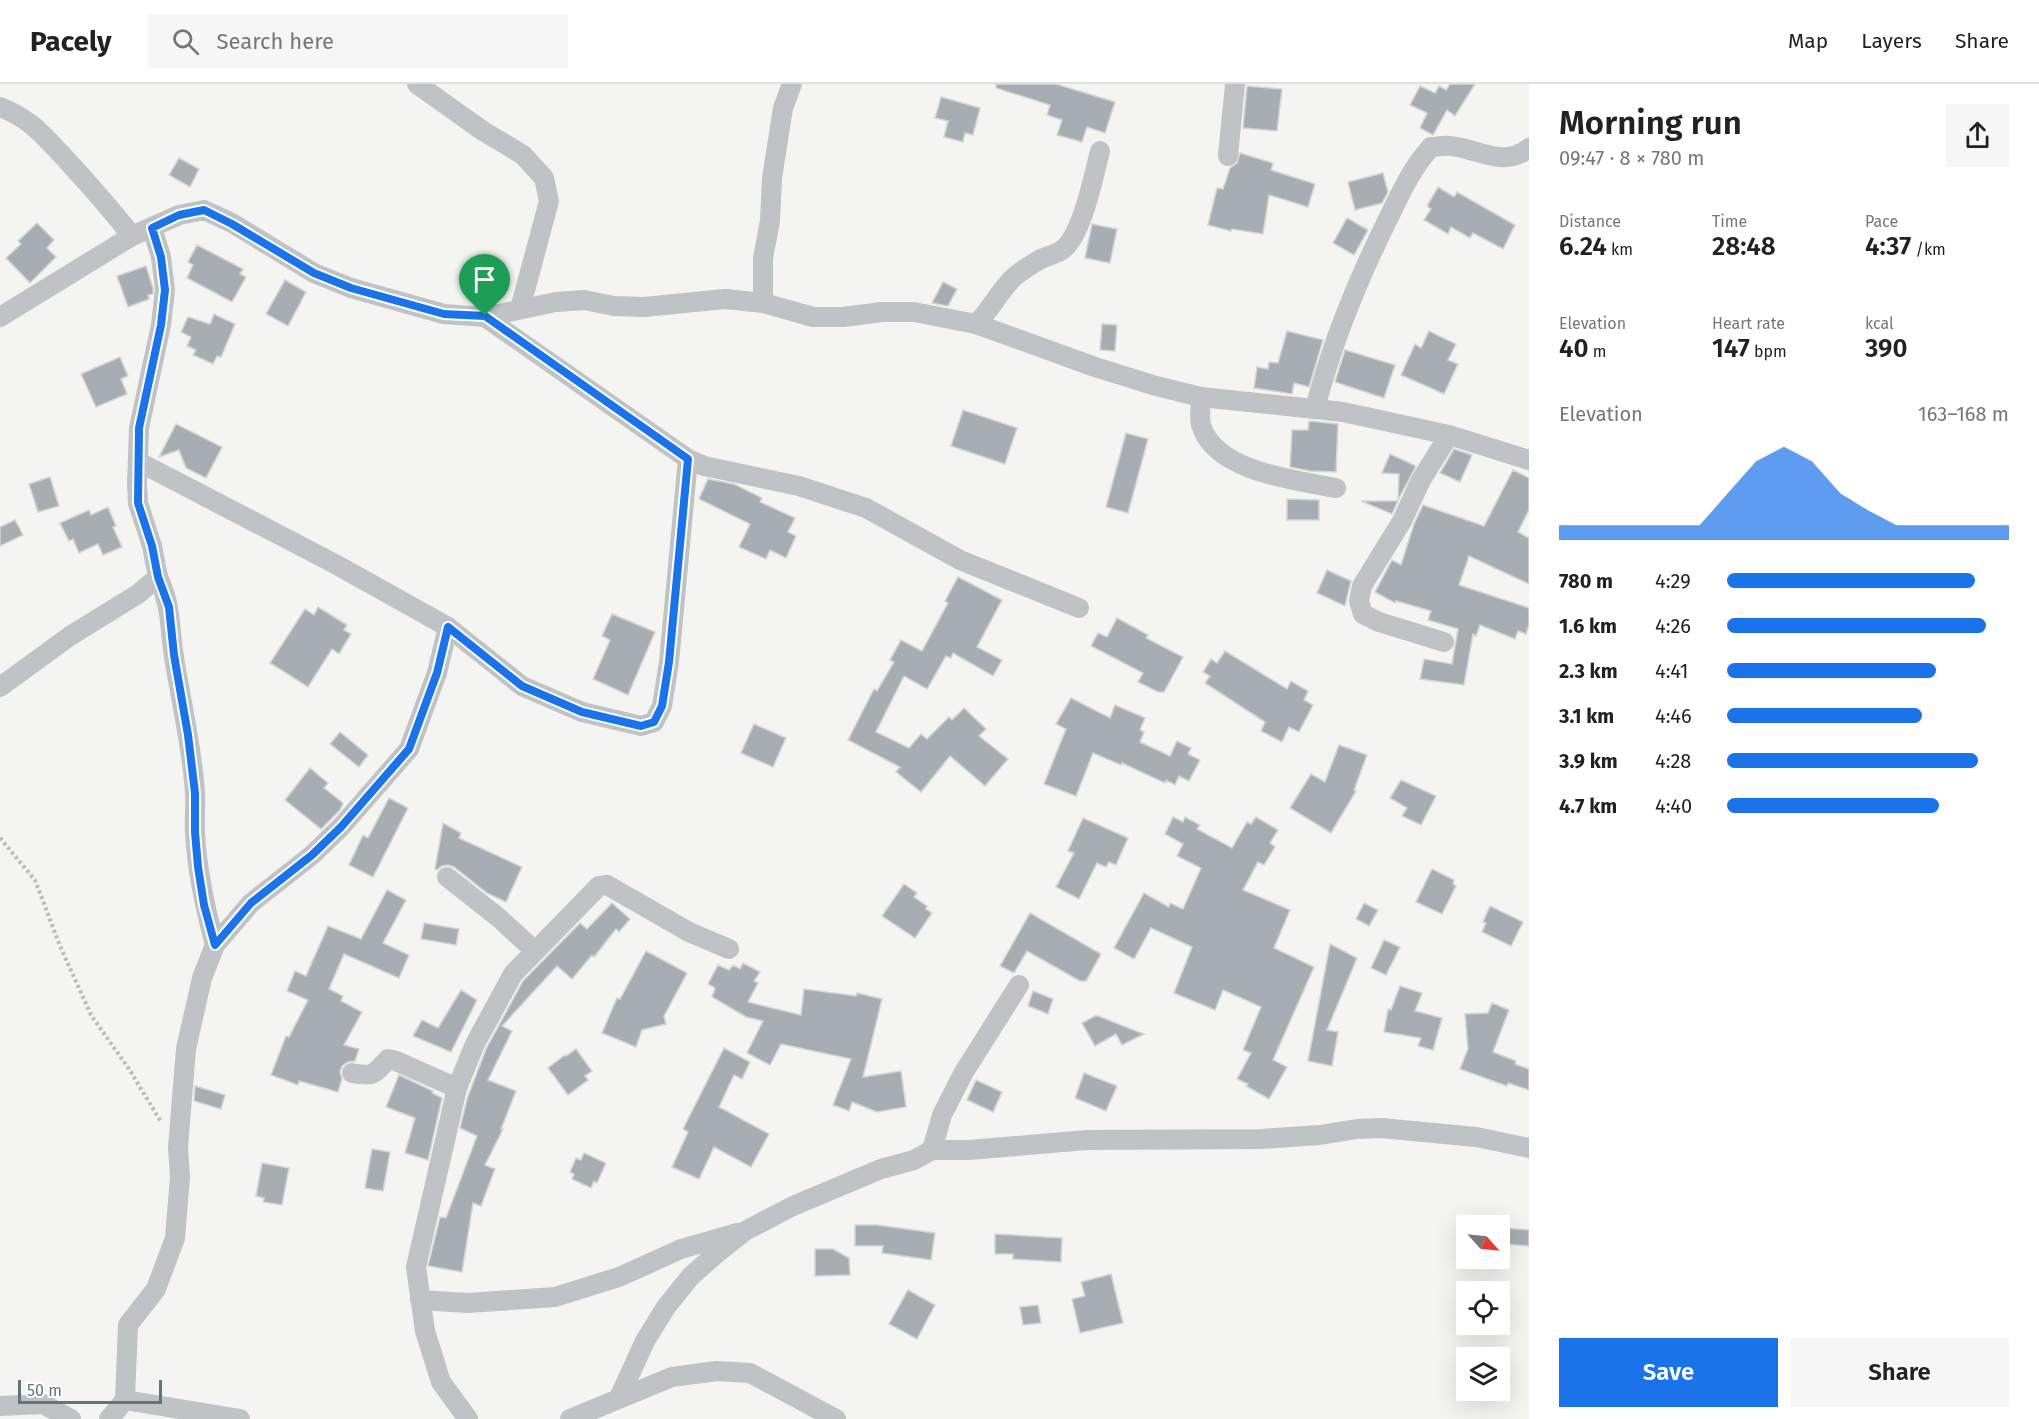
<!DOCTYPE html>
<html lang="en">
<head>
<meta charset="utf-8">
<style>
	:root { --surface:#fff; --page:#f6f6f6; --text:#222; --muted:#767676; --line:#e0e0e0; --accent:#1a73e8 }
	body { margin:0; font-family:"Fira Sans",sans-serif; background:var(--page); color:var(--text); height:100vh; display:flex; flex-direction:column; font-size:22px; white-space:nowrap }
	* { box-sizing:border-box; margin:0 }
	p { font-size:20px; color:var(--muted) }
	.icon { flex:none; width:33px; height:33px; fill:none; stroke:currentColor; stroke-width:2; stroke-linecap:round; stroke-linejoin:round }
	.map { position:relative; flex:1; overflow:hidden }
	.side { display:flex; flex-direction:column; background:var(--surface); width:510px }
	.side>* { flex:none }
	.needle { width:39px; rotate:117deg }
	.fabs { position:absolute; left:1456px; top:1131px; display:grid; gap:12px }
	.fabs a { display:grid; place-items:center; width:54px; height:54px; border-radius:0px; background:var(--surface); box-shadow:0 6px 24px #0002; font-size:30px }
	.scale { position:absolute; left:18px; bottom:15px; width:144px; box-sizing:border-box; padding-left:6px; border:3px solid #65727f; border-top:0; font-size:16px; line-height:21px; white-space:nowrap; color:#65727f; -webkit-text-stroke:4px #fff; paint-order:stroke }
	.pin { position:absolute; display:grid; place-items:center; width:51px; height:51px; color:#fff; margin:-62px -26px; border-radius:50% 50% 50% 0; rotate:-45deg; box-shadow:0 0 6px #0007 }
	.pin .icon { rotate:45deg }
	.round { display:grid; place-items:center; flex:none; width:63px; height:63px; border-radius:0px; background:var(--page) }
	.headline { display:flex; align-items:center; justify-content:space-between; height:102px; padding:0 30px }
	h1 { font-size:33px; font-weight:600; line-height:45px }
	.metrics { display:grid; grid-template-columns:repeat(3,1fr); gap:9px; height:102px; padding:6px 30px }
	.metrics div { display:grid; align-content:center }
	.metrics b { font-size:26px; font-weight:600 }
	.metrics small { font-size:16px; font-weight:400 }
	.metrics p { font-size:16px }
	.chart { height:168px; padding:12px 30px }
	.chart p { display:flex; justify-content:space-between }
	.chart svg { width:100%; height:108px; margin-top:6px; fill:var(--accent); opacity:.7 }
	.cta { display:flex; gap:12px; margin-top:auto; padding:12px 30px }
	.cta a { flex:1; height:69px; border-radius:0px; background:var(--accent); color:#fff; font-size:24px; font-weight:600; line-height:69px; text-align:center }
	.cta a+a { background:var(--page); color:var(--text) }
	ul { padding:0 30px; list-style:none; font-size:20px }
	li { display:grid; grid-template-columns:96px 72px 1fr; align-items:center; height:45px }
	li i { height:15px; border-radius:8px; background:var(--accent) }
	header { display:flex; align-items:center; gap:36px; box-sizing:border-box; height:84px; padding:0 30px; background:var(--surface); border-bottom:2px solid var(--line) }
	header strong { font-size:28px }
	nav { display:flex; gap:33px; margin-inline-start:auto; font-size:21px }
	.search { width:420px; height:54px; background:var(--page); display:flex; align-items:center; gap:15px; box-sizing:border-box; padding:0 21px; border-radius:0px; color:var(--muted); font-size:22px }
	main { display:flex; flex:1; min-height:0 }
	.map>svg:first-child { display:block }
</style>
</head>
<body>
<header>
<strong>Pacely</strong>
<div class="search"><svg class="icon" aria-label="search" viewBox="0 0 24 24"><circle cx="10" cy="10" r="6"/><path d="M15 15l6 6"/></svg>Search here</div>
<nav><a>Map</a><a>Layers</a><a>Share</a></nav>
</header>
<main>
<div class="map">
<svg width="1529" height="1335" viewBox="0 0 1529 1335">
	<rect width="100%" height="100%" fill="#f4f4f1"/>
	<g fill="#a7aeb3" stroke="#d5d5d3" stroke-width="1.5">
		<polygon points="996,0 1056,0 1115,18 1105,49 1087,43 1082,58 1057,51 1062,36 1047,31 1050,21 996,4"/>
		<polygon points="1450,0 1475,0 1455,32 1447,26 1433,51 1420,44 1427,29 1410,21 1420,2 1435,9 1439,2 1446,6"/>
		<polygon points="1247,2 1282,5 1277,47 1243,44"/>
		<polygon points="941,13 980,24 973,51 965,49 963,58 944,53 948,37 935,34"/>
		<polygon points="1240,69 1273,79 1271,86 1315,100 1308,123 1269,111 1263,150 1232,145 1231,147 1208,141 1217,104 1223,105 1230,84 1237,79"/>
		<polygon points="179,74 199,85 190,103 169,91"/>
		<polygon points="1383,89 1388,108 1382,119 1355,126 1348,98"/>
		<polygon points="1438,103 1454,113 1457,108 1515,141 1503,165 1473,149 1470,154 1451,143 1448,150 1424,136 1431,125 1427,122"/>
		<polygon points="1347,134 1368,146 1354,171 1333,159"/>
		<polygon points="37,139 54,156 47,164 56,173 30,199 6,174 21,160 18,157"/>
		<polygon points="1092,140 1117,145 1110,179 1085,174"/>
		<polygon points="197,161 243,185 240,190 246,193 232,218 187,194 193,181 188,178"/>
		<polygon points="146,182 153,204 153,210 148,211 149,215 128,223 117,192"/>
		<polygon points="285,196 306,208 288,242 266,230"/>
		<polygon points="943,198 957,205 948,222 932,219"/>
		<polygon points="214,230 235,240 221,273 217,272 213,280 193,271 196,266 187,262 191,253 181,248 188,233 210,240"/>
		<polygon points="1102,240 1117,241 1115,267 1100,266"/>
		<polygon points="1287,247 1323,256 1309,303 1294,299 1292,310 1254,304 1257,283 1268,285 1269,278 1278,279"/>
		<polygon points="1429,247 1456,260 1448,276 1458,280 1444,310 1401,291 1415,260 1421,264"/>
		<polygon points="1345,266 1395,281 1384,314 1335,298"/>
		<polygon points="120,273 128,292 121,295 127,310 96,323 81,290"/>
		<polygon points="963,326 1017,344 1005,380 951,362"/>
		<polygon points="1309,337 1338,340 1336,388 1310,387 1290,383 1292,346 1308,346"/>
		<polygon points="176,340 222,363 206,394 186,384 179,366 159,373"/>
		<polygon points="1126,349 1148,355 1128,429 1106,423"/>
		<polygon points="1454,365 1472,371 1460,398 1440,389"/>
		<polygon points="1390,370 1416,382 1398,416 1399,390 1382,389"/>
		<polygon points="1513,386 1529,394 1529,426 1518,448 1529,454 1529,500 1469,472 1459,501 1529,524 1529,541 1526,550 1518,547 1515,555 1480,541 1476,552 1473,550 1464,601 1420,595 1424,575 1452,580 1458,545 1428,536 1431,527 1396,517 1395,519 1375,508 1392,476 1401,481 1414,440 1423,421 1484,442"/>
		<polygon points="50,393 59,422 38,428 29,400"/>
		<polygon points="708,395 734,400 762,414 760,418 795,434 788,448 796,452 786,474 770,466 766,475 739,463 750,440 699,415"/>
		<polygon points="1287,415 1319,416 1319,436 1287,436"/>
		<polygon points="1361,417 1398,417 1392,430"/>
		<polygon points="108,423 116,442 113,443 122,463 103,471 98,460 79,469 73,455 69,457 60,439 89,426 91,431"/>
		<polygon points="15,436 23,451 0,462 0,443"/>
		<polygon points="1327,486 1351,497 1345,522 1317,509"/>
		<polygon points="958,493 1002,516 977,563 1002,576 993,592 953,569 951,574 946,572 927,605 904,592 876,648 909,664 921,650 927,655 949,633 952,636 964,624 986,645 979,652 1008,675 985,702 950,672 921,708 896,688 900,683 848,656 874,605 877,607 894,578 890,576 901,556 922,567 948,519 945,517"/>
		<polygon points="318,523 347,541 344,546 351,550 339,570 332,565 308,603 270,579 305,525 314,531"/>
		<polygon points="612,530 655,548 628,611 593,595 610,556 602,552"/>
		<polygon points="1117,534 1148,551 1146,554 1183,573 1164,608 1158,608 1138,598 1143,589 1091,562 1098,549 1107,553"/>
		<polygon points="1225,567 1287,605 1291,597 1308,607 1304,616 1313,621 1299,648 1289,643 1282,658 1261,647 1265,638 1205,599 1210,592 1203,588 1211,575 1217,579"/>
		<polygon points="1071,614 1110,634 1115,621 1145,634 1140,646 1144,648 1140,658 1170,672 1177,657 1191,664 1188,670 1200,676 1189,697 1179,692 1175,701 1166,696 1165,699 1122,679 1121,681 1093,669 1076,712 1044,700 1066,645 1056,640"/>
		<polygon points="754,640 786,654 773,683 741,669"/>
		<polygon points="340,648 368,671 359,683 330,660"/>
		<polygon points="1339,661 1367,671 1354,706 1356,707 1331,749 1290,724 1311,690 1325,698"/>
		<polygon points="310,684 328,699 324,704 343,719 340,726 321,745 285,716"/>
		<polygon points="1401,696 1436,712 1421,741 1402,732 1407,724 1390,714"/>
		<polygon points="389,714 408,724 373,793 349,781 363,751 368,754"/>
		<polygon points="1173,733 1183,738 1185,733 1200,741 1197,745 1232,764 1247,738 1251,740 1256,733 1278,746 1270,759 1275,763 1264,781 1258,778 1243,806 1290,826 1274,864 1314,883 1273,976 1287,983 1269,1015 1246,1002 1248,1000 1237,995 1251,969 1243,966 1261,923 1223,906 1215,926 1174,909 1192,863 1151,844 1134,875 1114,864 1144,809 1169,823 1170,819 1183,825 1201,784 1177,772 1183,760 1165,750"/>
		<polygon points="1083,734 1128,754 1116,781 1109,778 1106,783 1097,779 1079,815 1056,803 1074,769 1068,767"/>
		<polygon points="443,739 461,749 459,754 522,783 506,818 487,809 454,783 448,781 442,782 437,786 435,785"/>
		<polygon points="1432,785 1454,796 1453,800 1456,802 1442,830 1416,818"/>
		<polygon points="904,800 917,809 914,813 927,822 926,825 932,829 915,854 882,832"/>
		<polygon points="387,806 406,816 383,859 409,871 399,894 344,870 329,905 343,912 341,917 362,928 344,961 359,965 355,977 348,978 342,982 340,988 342,995 338,1008 299,997 298,1001 271,991 286,952 289,953 308,916 287,907 295,887 306,892 328,842 361,855"/>
		<polygon points="612,819 630,835 619,848 616,845 594,873 592,871 572,895 557,882 502,942 512,947 488,996 516,1007 501,1045 503,1045 485,1081 495,1085 481,1122 473,1119 462,1188 428,1182 440,1133 446,1134 477,1052 460,1044 467,1015 486,965 523,897 580,839 587,845"/>
		<polygon points="1364,819 1378,826 1369,842 1356,835"/>
		<polygon points="1490,822 1523,838 1511,862 1482,848 1486,839 1483,838"/>
		<polygon points="1030,829 1101,870 1086,897 1080,897 1027,867 1014,889 1000,882"/>
		<polygon points="424,839 459,845 456,861 421,855"/>
		<polygon points="1384,856 1400,863 1386,891 1371,884"/>
		<polygon points="1330,860 1357,874 1327,946 1338,948 1332,982 1308,977"/>
		<polygon points="646,867 687,889 664,932 666,940 642,946 636,963 602,949 617,914 620,915"/>
		<polygon points="743,879 760,888 754,897 758,899 748,918 801,931 804,905 856,912 857,909 882,915 863,993 901,987 906,1023 877,1028 852,1018 849,1027 833,1021 851,975 781,960 770,981 747,969 763,937 746,933 712,913 715,904 708,900 718,881 729,886 733,881 740,885"/>
		<polygon points="1400,902 1422,909 1415,927 1442,934 1433,966 1418,962 1421,954 1384,948 1388,925 1391,926"/>
		<polygon points="461,906 477,916 451,968 413,952 422,936 438,944"/>
		<polygon points="1033,907 1053,915 1048,930 1028,922"/>
		<polygon points="1492,919 1509,926 1493,968 1516,977 1515,980 1529,985 1529,1006 1508,999 1507,1002 1460,985 1468,965 1465,930 1488,929"/>
		<polygon points="1095,932 1098,932 1144,950 1122,961 1116,950 1095,962 1082,939"/>
		<polygon points="724,964 750,978 742,995 734,991 719,1023 769,1050 751,1083 714,1063 699,1095 672,1083 688,1048 683,1045"/>
		<polygon points="576,965 592,987 585,992 588,996 568,1011 548,984 565,971 566,972"/>
		<polygon points="1084,989 1117,1002 1106,1027 1075,1014"/>
		<polygon points="399,991 433,1007 432,1009 442,1014 428,1076 405,1069 415,1034 386,1023"/>
		<polygon points="976,996 1002,1008 993,1028 967,1016"/>
		<polygon points="195,1002 225,1011 221,1025 194,1017"/>
		<polygon points="372,1065 390,1068 383,1107 365,1104"/>
		<polygon points="584,1069 606,1079 597,1099 594,1097 591,1104 572,1095 574,1090 570,1088 576,1074 581,1076"/>
		<polygon points="262,1079 289,1084 282,1121 263,1118 264,1114 256,1112"/>
		<polygon points="855,1141 877,1141 935,1149 931,1176 882,1169 883,1162 855,1162"/>
		<polygon points="1507,1144 1529,1146 1529,1162 1506,1160"/>
		<polygon points="995,1150 1062,1154 1061,1178 1013,1175 1013,1170 995,1170"/>
		<polygon points="815,1165 833,1165 849,1174 850,1191 815,1192"/>
		<polygon points="1111,1190 1123,1239 1080,1249 1072,1215 1085,1212 1081,1198"/>
		<polygon points="908,1206 935,1221 917,1255 889,1240"/>
		<polygon points="1038,1221 1041,1239 1023,1241 1020,1223"/>
	</g>
	<g fill="none" stroke-linecap="round" stroke-linejoin="round">
		<polyline stroke="#b9bbbd" stroke-width="4" stroke-dasharray="3 3" stroke-linecap="butt" points="0,754 35,796 60,862 91,931 129,985 161,1038"/>
		<g stroke="#bfc3c6" stroke-width="20">
			<polyline points="417,0 483,47 523,71 544,94 549,117 520,225"/>
			<path d="M0,23C30,35 40,48 62,71C86,97 110,124 132,152"/>
			<polyline points="1228,72 1235,0"/>
			<polyline points="763,219 763,174 770,137 772,94 783,24 792,0"/>
			<polyline points="0,233 132,152 179,131 204,126 232,139 314,189 351,204 444,230 485,233 556,218 584,216 614,222 644,223 725,215 763,219 813,233 843,233 882,228 914,228 976,240 1095,283 1156,302 1201,313 1343,328 1449,351 1529,376"/>
			<polyline points="485,233 688,375 704,382 799,402 866,424 960,476 1079,524"/>
			<path d="M976,240C991,226 999,207 1014,193C1021,187 1032,180 1041,175C1048,172 1056,170 1062,166C1082,152 1094,91 1100,67"/>
			<path d="M1201,313C1201,322 1199,333 1201,341C1215,388 1295,396 1336,404"/>
			<path d="M1315,325C1332,258 1358,195 1389,133C1401,108 1412,84 1431,63C1437,63 1444,61 1450,62C1478,64 1503,85 1529,64"/>
			<polyline points="139,378 337,481 448,543 522,602 582,628 641,642 654,638 662,622 669,578 688,375"/>
			<path d="M158,493C172,523 169,542 174,573C181,618 192,663 195,708C196,722 194,735 195,749C197,787 205,824 215,861"/>
			<polyline points="1444,558 1379,538 1363,530 1359,517 1362,502 1402,437 1421,396 1449,351"/>
			<polyline points="0,603 70,552 138,510 158,493 152,462 138,419 137,400 139,344 161,241 165,206 161,173 152,144"/>
			<polyline points="447,793 499,834 535,867"/>
			<path d="M352,989C374,993 373,991 388,975L396,977L457,1004"/>
			<polyline points="932,1066 942,1031 964,988 1019,901"/>
			<polyline points="420,1216 468,1219 555,1213 619,1193 681,1165 737,1149"/>
			<polyline points="619,1314 645,1257 666,1223 691,1192 716,1170 745,1147 793,1122 881,1085 914,1076 932,1066 969,1066 1087,1056 1261,1055 1320,1051 1357,1045 1381,1044 1476,1053 1529,1064"/>
			<polyline points="125,1316 128,1241 156,1205 175,1154 180,1093 178,1063 186,965 202,894 215,861 251,819 312,771 341,743 409,665 437,589 448,543"/>
			<polyline points="0,1322 43,1320 71,1335"/>
			<polyline points="109,1335 125,1316 240,1335"/>
			<polyline points="468,1335 441,1298 425,1247 416,1183 457,1004 475,960 513,890 599,802 607,801 689,848 729,865"/>
			<polyline points="570,1335 672,1293 717,1287 750,1289 836,1335"/>
		</g>
	</g>
	<g fill="none" stroke-linecap="round" stroke-linejoin="round">
		<g stroke="#fff" stroke-width="12">
			<polygon id="route" points="204,126 232,140 314,189 351,204 444,230 485,232 688,375 669,578 662,622 654,638 641,642 582,628 522,602 448,543 437,589 409,665 341,743 312,771 251,819 215,861 204,821 198,783 195,748 195,709 188,651 174,571 169,523 158,493 152,462 138,419 139,344 161,241 165,206 161,173 152,144 179,131"/>
		</g>
		<use href="#route" stroke="#1a73e8" stroke-width="8"/>
	</g>
</svg>
<div class="fabs">
<a><svg class="needle" viewBox="-14 -14 28 28"><path d="M0-13l5 13h-10z" fill="#e53935"/><path d="M0 13l5-13h-10z" fill="#767676"/></svg></a>
<a><svg class="icon" aria-label="locate" viewBox="0 0 24 24"><circle cx="12" cy="12" r="6"/><path d="M12 2v4M12 18v4M2 12h4M18 12h4"/></svg></a>
<a><svg class="icon" aria-label="layers" viewBox="0 0 24 24"><path d="M12 4l9 5-9 5-9-5zM3 14l9 5 9-5"/></svg></a>
</div>
<div class="scale">50 m</div>
<div class="pin" style="left:485px;top:232px;background:#1e9e55"><svg class="icon" aria-label="arrive" viewBox="0 0 24 24"><path d="M6 21V4h12l-3 4 3 4H6"/></svg></div>
</div>
<section class="side">
<div class="headline"><div><h1>Morning run</h1><p>09:47 · 8 × 780 m</p></div><a class="round"><svg class="icon" aria-label="share" viewBox="0 0 24 24"><path d="M12 15V3M7 8l5-5 5 5M5 13v7h14v-7"/></svg></a></div>
<div class="metrics">
<div><p>Distance</p><b>6.24<small> km</small></b></div>
<div><p>Time</p><b>28:48</b></div>
<div><p>Pace</p><b>4:37<small> /km</small></b></div>
</div>
<div class="metrics">
<div><p>Elevation</p><b>40<small> m</small></b></div>
<div><p>Heart rate</p><b>147<small> bpm</small></b></div>
<div><p>kcal</p><b>390</b></div>
</div>
<div class="chart"><p><span>Elevation</span>163–168 m</p>
<svg viewBox="0 0 160 44" preserveAspectRatio="none"><path d="M0 44V38L10 38L20 38L30 38L40 38L50 38L60 25L70 12L80 6L90 12L100 25L110 32L120 38L130 38L140 38L150 38L160 38V44z"/></svg>
</div>
<ul>
<li><b>780 m</b>4:29<i style="width:88%"></i></li>
<li><b>1.6 km</b>4:26<i style="width:92%"></i></li>
<li><b>2.3 km</b>4:41<i style="width:74%"></i></li>
<li><b>3.1 km</b>4:46<i style="width:69%"></i></li>
<li><b>3.9 km</b>4:28<i style="width:89%"></i></li>
<li><b>4.7 km</b>4:40<i style="width:75%"></i></li>
</ul>
<div class="cta"><a>Save</a><a>Share</a></div>
</section>
</main>
</body>
</html>
